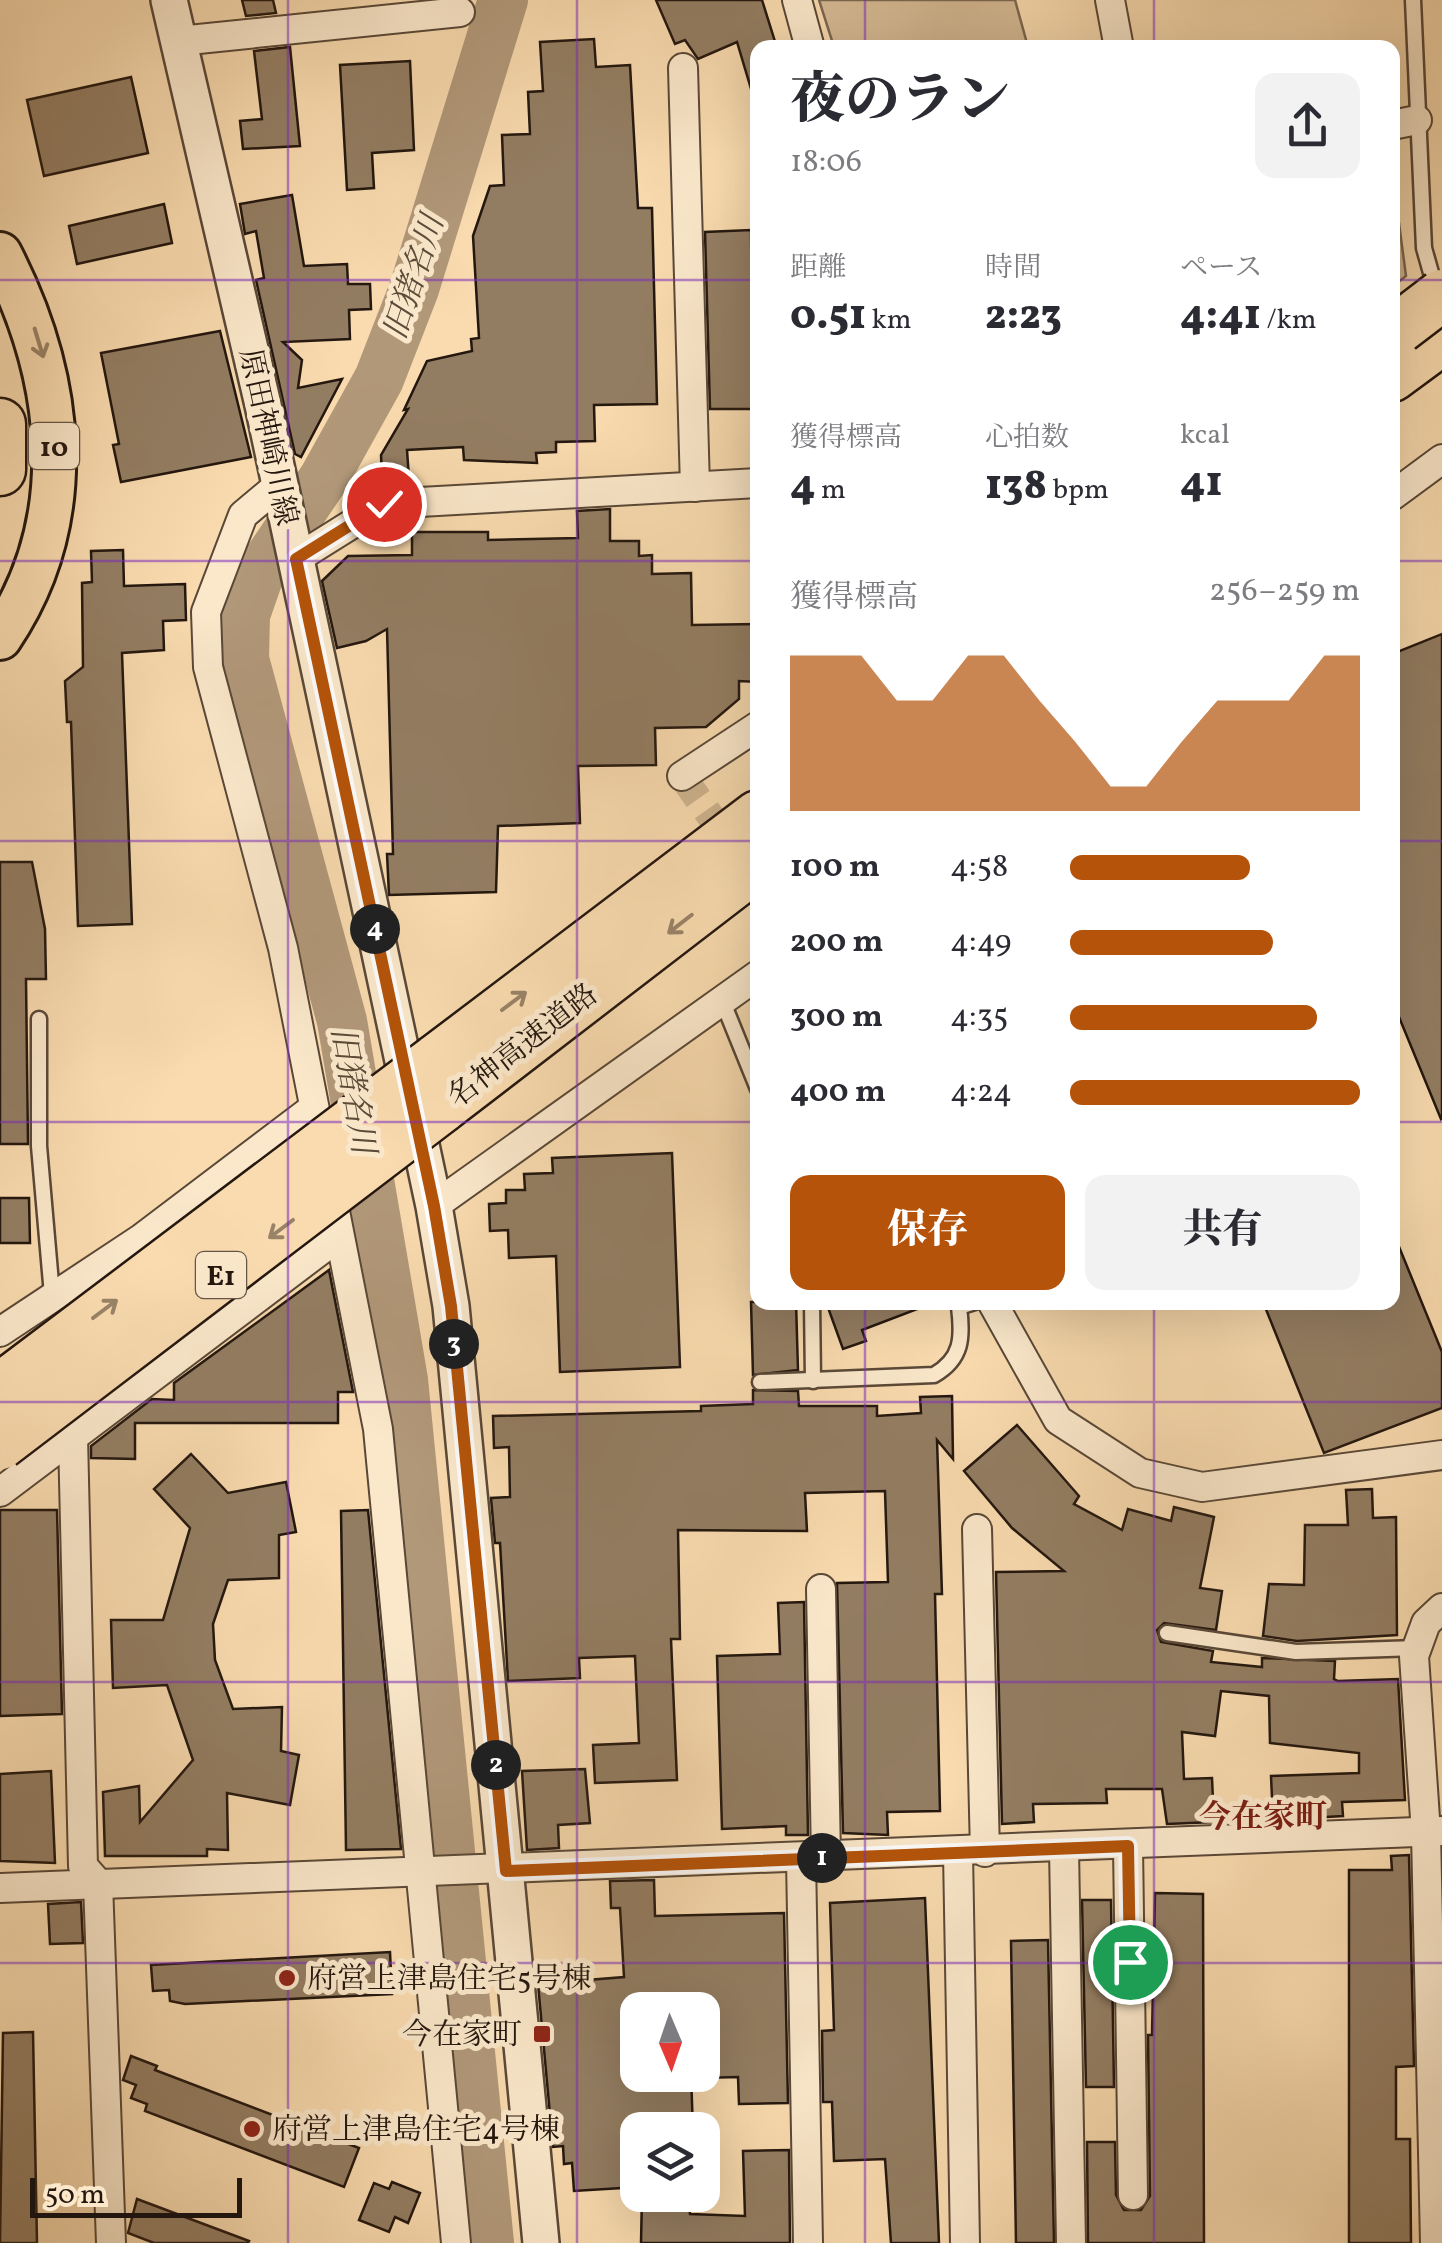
<!DOCTYPE html>
<html lang="ja">
<head>
<meta charset="utf-8">
<style>
	:root { --surface:#fff; --page:#f2f2f3; --text:#2b2b33; --muted:#7c7c81; --accent:#b45309 }
	body { margin:0; font-family:Vollkorn,"Noto Serif JP",serif; background:var(--page); color:var(--text); height:100vh; display:flex; flex-direction:column; font-size:38px; white-space:nowrap }
	* { box-sizing:border-box; margin:0 }
	p { font-size:32px; color:var(--muted) }
	.icon { flex:none; width:55px; height:55px; fill:none; stroke:currentColor; stroke-width:2; stroke-linecap:round; stroke-linejoin:round }
	.map { position:relative; flex:1; overflow:hidden }
	.drawer { position:absolute; left:750px; top:40px; width:650px; height:1270px; display:flex; flex-direction:column; background:var(--surface); border-radius:20px; box-shadow:0 10px 40px #0002 }
	.drawer>* { flex:none }
	.needle { width:65px; rotate:178deg }
	.fabs { position:absolute; left:620px; top:1992px; display:grid; gap:20px }
	.fabs a { display:grid; place-items:center; width:100px; height:100px; border-radius:20px; background:var(--surface); box-shadow:0 10px 40px #0002; font-size:50px }
	.scale { position:absolute; left:30px; bottom:25px; width:212px; box-sizing:border-box; padding-left:10px; border:5px solid #24170f; border-top:0; font-size:28px; line-height:35px; white-space:nowrap; color:#24170f; -webkit-text-stroke:8px #fbe8cb; paint-order:stroke }
	.pin { position:absolute; display:grid; place-items:center; width:85px; height:85px; color:#fff; margin:-42px; border:5px solid #fff; border-radius:50%; box-shadow:0 2px 10px #0007 }
	.km { position:absolute; width:50px; height:50px; margin:-25px; border-radius:50%; background:#222; color:#fff; font-size:28px; line-height:50px; text-align:center }
	.round { display:grid; place-items:center; flex:none; width:105px; height:105px; border-radius:20px; background:var(--page) }
	.head { display:flex; align-items:center; justify-content:space-between; height:170px; padding:0 40px }
	h1 { font-size:55px; font-weight:800; line-height:75px }
	.stats { display:grid; grid-template-columns:repeat(3,1fr); gap:15px; height:170px; padding:10px 40px }
	.stats div { display:grid; align-content:center }
	.stats b { font-size:42px; font-weight:800 }
	.stats small { font-size:28px; font-weight:400 }
	.stats p { font-size:28px }
	.chart { height:280px; padding:20px 40px }
	.chart p { display:flex; justify-content:space-between }
	.chart svg { width:100%; height:180px; margin-top:10px; fill:var(--accent); opacity:.7 }
	.button { display:flex; gap:20px; margin-top:auto; padding:20px 40px }
	.button a { flex:1; height:115px; border-radius:20px; background:var(--accent); color:#fff; font-size:40px; font-weight:800; line-height:115px; text-align:center }
	.button a+a { background:var(--page); color:var(--text) }
	ul { padding:0 40px; list-style:none; font-size:32px }
	li { display:grid; grid-template-columns:160px 120px 1fr; align-items:center; height:75px }
	li i { height:25px; border-radius:12px; background:var(--accent) }
	.map>svg:first-child { display:block }
</style>
</head>
<body>
<div class="map">
<svg width="1442" height="2243" viewBox="0 0 1442 2243">
	<rect width="100%" height="100%" fill="#f9dbaf"/>
	<filter id="stains"><feTurbulence type="fractalNoise" baseFrequency=".002" numOctaves="4"/><feColorMatrix values="0 0 0 0 .2 0 0 0 0 .09 0 0 0 0 .02 0 0 0 .5 -.17"/></filter>
	<radialGradient id="worn" r=".72"><stop offset=".6" stop-color="#630" stop-opacity="0"/><stop offset="1" stop-color="#630" stop-opacity=".3"/></radialGradient>
	<g fill="#d5ba94" stroke="#7c6852" stroke-width="2.5">
		<polygon points="819,0 1015,0 1028,47 834,47"/>
		<polygon points="1393,178 1406,276 1393,286"/>
	</g>
	<g fill="none" stroke-linecap="round" stroke-linejoin="round">
		<polyline stroke="#b19879" stroke-width="50" points="489,2243 403,1380 342,1021 244,659 245,615 260,572 324,478 379,379 414,289 503,0"/>
	</g>
	<g fill="#937d62" stroke="#24170f" stroke-width="2.5">
		<polygon points="242,0 273,0 276,13 246,16"/>
		<polygon points="656,0 762,0 777,48 758,48 758,91 752,92 737,42 698,59 685,40 675,44"/>
		<polygon points="594,39 596,67 630,65 638,208 652,208 657,404 594,405 595,441 556,442 556,452 536,453 537,463 464,460 463,447 407,450 409,478 382,479 381,455 408,409 404,410 427,361 472,351 471,339 479,338 473,236 490,186 504,185 502,135 530,134 528,92 543,91 540,42"/>
		<polygon points="290,47 300,146 243,149 240,121 262,119 254,51"/>
		<polygon points="410,61 414,150 372,153 374,188 347,190 340,65"/>
		<polygon points="131,77 148,153 44,176 27,100"/>
		<polygon points="292,195 304,266 347,264 348,284 370,284 371,309 349,310 350,339 283,342 302,360 298,388 342,379 301,457 295,454 256,280 264,278 256,231 245,234 240,204"/>
		<polygon points="164,204 172,243 77,264 69,226"/>
		<polygon points="751,230 753,409 710,409 705,232"/>
		<polygon points="220,331 251,457 121,482 113,445 119,444 101,353"/>
		<polygon points="610,509 610,541 639,541 639,556 652,555 652,574 691,573 692,625 758,624 758,682 739,681 739,699 706,727 655,728 656,765 578,766 580,823 498,826 496,892 389,895 387,854 393,854 387,629 366,641 337,648 322,581 348,556 412,555 412,532 488,532 488,540 578,538 577,511"/>
		<polygon points="123,550 124,586 185,584 186,620 163,621 164,650 122,653 132,924 78,926 71,722 67,722 65,681 83,667 82,583 92,582 91,551"/>
		<polygon points="1442,634 1442,1118 1441,1119 1392,1000 1392,654"/>
		<polygon points="0,862 32,862 45,929 46,979 26,979 28,1144 0,1144"/>
		<polygon points="672,1153 680,1367 560,1372 556,1256 509,1258 508,1230 490,1231 489,1204 506,1203 506,1190 525,1190 524,1174 553,1173 552,1158"/>
		<polygon points="0,1198 29,1198 30,1243 0,1243"/>
		<polygon points="1393,1232 1442,1352 1442,1408 1324,1453 1263,1302 1392,1302"/>
		<polygon points="329,1270 353,1392 338,1392 338,1423 135,1423 135,1459 91,1458 91,1446 152,1399 174,1400 174,1383"/>
		<polygon points="751,1302 796,1302 798,1370 753,1375"/>
		<polygon points="826,1302 928,1302 928,1305 862,1330 866,1341 843,1349"/>
		<polygon points="753,1390 798,1391 799,1406 877,1406 877,1416 921,1413 920,1397 952,1396 953,1459 937,1440 942,1594 935,1594 940,1811 887,1812 888,1835 843,1833 837,1583 888,1582 885,1491 805,1493 807,1531 678,1530 680,1639 671,1639 677,1780 595,1783 593,1745 639,1743 635,1656 579,1658 580,1678 508,1681 500,1543 495,1543 491,1498 510,1497 509,1447 494,1448 493,1416 701,1411 701,1406 753,1404"/>
		<polygon points="1017,1425 1079,1496 1074,1504 1122,1530 1128,1509 1171,1521 1174,1507 1214,1517 1200,1588 1222,1591 1216,1630 1164,1623 1157,1630 1161,1642 1213,1651 1211,1662 1262,1667 1262,1658 1335,1661 1334,1679 1338,1681 1398,1679 1405,1800 1342,1802 1343,1816 1273,1820 1271,1776 1359,1773 1359,1753 1270,1743 1269,1696 1221,1691 1215,1736 1182,1732 1184,1779 1212,1778 1214,1822 1167,1824 1162,1789 1106,1789 1107,1803 1033,1804 1034,1822 1002,1824 996,1572 1064,1571 1012,1528 964,1471"/>
		<polygon points="191,1454 228,1493 286,1482 296,1532 279,1535 279,1578 228,1580 213,1624 215,1660 233,1709 282,1707 281,1751 299,1755 290,1805 227,1793 228,1850 207,1849 207,1856 105,1856 103,1792 139,1786 140,1822 193,1760 167,1685 113,1688 111,1620 163,1620 190,1528 154,1489"/>
		<polygon points="1372,1489 1373,1518 1396,1517 1397,1635 1297,1641 1263,1636 1269,1584 1304,1585 1305,1525 1348,1525 1346,1490"/>
		<polygon points="0,1510 57,1510 62,1714 0,1716"/>
		<polygon points="368,1510 401,1849 346,1850 341,1511"/>
		<polygon points="804,1602 808,1835 786,1835 786,1826 722,1829 717,1656 780,1654 778,1603"/>
		<polygon points="585,1769 590,1823 558,1825 559,1848 527,1850 522,1771"/>
		<polygon points="51,1771 55,1863 0,1861 0,1774"/>
		<polygon points="1265,1804 1267,1820 1245,1821 1244,1806"/>
		<polygon points="1409,1855 1414,2066 1396,2067 1396,2139 1410,2139 1411,2243 1349,2243 1349,1870 1392,1870 1391,1856"/>
		<polygon points="654,1880 655,1916 784,1913 788,2103 739,2104 738,2077 702,2078 702,2010 638,2010 638,2075 691,2075 693,2130 638,2130 638,2187 574,2191 572,2163 564,2164 563,2146 553,2147 538,1984 624,1977 620,1908 611,1908 610,1881"/>
		<polygon points="1155,1893 1203,1894 1204,2243 1088,2243 1087,2142 1115,2142 1116,2195 1124,2210 1141,2210 1150,2196 1148,2035 1152,2035"/>
		<polygon points="925,1898 939,2243 891,2243 885,2159 834,2161 832,2102 823,2102 822,2031 834,2030 830,1903"/>
		<polygon points="1082,1900 1111,1900 1114,2087 1086,2087"/>
		<polygon points="81,1902 83,1943 50,1944 48,1904"/>
		<polygon points="1048,1940 1054,2243 1016,2243 1011,1941"/>
		<polygon points="390,1952 392,1994 185,2004 170,2001 169,1990 153,1991 151,1965"/>
		<polygon points="33,2032 37,2243 0,2243 3,2033"/>
		<polygon points="131,2056 157,2066 155,2070 359,2148 344,2187 145,2111 147,2104 131,2098 136,2085 123,2080"/>
		<polygon points="789,2150 790,2243 641,2243 642,2195 688,2195 690,2214 745,2216 743,2151"/>
		<polygon points="392,2182 420,2193 408,2223 395,2217 389,2232 359,2220 374,2183 389,2189"/>
		<polygon points="137,2199 249,2241 248,2243 154,2243 128,2233"/>
	</g>
	<g fill="none" stroke-linecap="round" stroke-linejoin="round">
		<polyline stroke="#ceb48f" stroke-width="28" stroke-dasharray="28 14" stroke-linecap="butt" points="682,776 733,848"/>
		<g stroke="#594837" stroke-width="19">
			<g id="service">
				<polyline points="1413,0 1424,248 1435,287"/>
				<polyline points="722,1000 758,1089"/>
				<polyline points="39,1019 39,1146 52,1295"/>
				<polyline points="812,1302 813,1381"/>
				<path d="M760,1382L934,1375C962,1359 963,1338 959,1307L975,1302"/>
				<polyline points="1167,1633 1296,1652 1417,1648"/>
			</g>
		</g>
		<g stroke="#594837" stroke-width="32">
			<g id="minor">
				<polyline points="797,0 810,48"/>
				<polyline points="1110,0 1119,48"/>
				<polyline points="179,41 460,12"/>
				<polyline points="683,68 695,487"/>
				<polyline points="1392,125 1417,120"/>
				<polyline points="280,484 243,515 206,612 208,667 283,948 378,1429 456,2243"/>
				<polyline points="1392,496 1442,459"/>
				<polyline points="296,559 384,504 758,483"/>
				<polyline points="682,776 758,726"/>
				<polyline points="434,1206 758,975"/>
				<polyline points="992,1302 1058,1420 1140,1473 1202,1487 1442,1455"/>
				<polyline points="0,1332 142,1238 311,1110"/>
				<polyline points="73,1437 83,1866 98,1883 111,2243"/>
				<polyline points="0,1492 338,1237"/>
				<polyline points="977,1529 985,1852"/>
				<polyline points="821,1589 826,1858"/>
				<polyline points="1128,1846 1133,2195"/>
				<polyline points="1064,1849 1071,2243"/>
				<polyline points="958,1853 965,2243"/>
				<polyline points="801,1859 808,2243"/>
				<polyline points="0,1888 1442,1831"/>
				<polyline points="1435,2243 1426,1833 1414,1656 1426,1623 1442,1608"/>
			</g>
		</g>
		<g stroke="#594837" stroke-width="40">
			<polyline id="tertiary" points="169,0 263,405 434,1206 451,1306 541,2243"/>
		</g>
		<g stroke="#24170f" stroke-width="48">
			<path id="primary" d="M0,254C63,376 81,518 0,638"/>
		</g>
		<g stroke="#24170f" stroke-width="55">
			<g id="motorway">
				<polyline points="1392,376 1442,339"/>
				<polyline points="0,424 0,470"/>
				<polyline points="436,1060 758,816"/>
				<polyline points="442,1107 758,864"/>
			</g>
		</g>
		<use href="#service" stroke="#fbe8cb" stroke-width="14"/>
		<use href="#minor" stroke="#fbe8cb" stroke-width="28"/>
		<use href="#tertiary" stroke="#fbe8cb" stroke-width="35"/>
		<use href="#primary" stroke="#f9dbaf" stroke-width="42"/>
		<use href="#motorway" stroke="#f9dbaf" stroke-width="50"/>
		<g stroke="#24170f" stroke-width="55" stroke-linecap="butt">
			<g id="motorway-bridge">
				<polyline points="1399,328 1442,295"/>
				<polyline points="0,1389 436,1060"/>
				<polyline points="0,1444 442,1107"/>
			</g>
		</g>
		<use href="#motorway-bridge" stroke="#f9dbaf" stroke-width="50"/>
	</g>
	<defs><path id="oneway-shaft" d="M-6 0H5M1.5-3L5.5 0L1.5 3" fill="none" stroke-width="1.6" stroke-linecap="round" stroke-linejoin="round" transform="scale(2.5)"/></defs>
	<g stroke="#998367">
		<use href="#oneway-shaft" transform="translate(39 343) rotate(73)"/>
		<use href="#oneway-shaft" transform="translate(680 924) rotate(142)"/>
		<use href="#oneway-shaft" transform="translate(514 1001) rotate(-37)"/>
		<use href="#oneway-shaft" transform="translate(281 1229) rotate(143)"/>
		<use href="#oneway-shaft" transform="translate(105 1309) rotate(-37)"/>
	</g>
	<g fill="none" stroke-linecap="round" stroke-linejoin="round">
		<g stroke="#fff" stroke-width="20">
			<polyline id="route" points="384,504 296,559 434,1206 451,1306 506,1871 1128,1846 1130,1962"/>
		</g>
		<use href="#route" stroke="#b45309" stroke-width="12"/>
	</g>
	<path fill="none" stroke="#7b2cbf" stroke-width="2.5" stroke-opacity="0.55" d="M288,0V2243M577,0V2243M865,0V48M1154,0V48M0,280H758M1392,280H1442M0,561H758M1392,561H1442M0,841H758M1392,841H1442M0,1122H758M1392,1122H1442M865,1302V2243M1154,1302V2243M0,1402H1442M0,1682H1442M0,1963H1442"/>
	<g fill="#8f2418" stroke="#fbe8cb" stroke-width="4">
		<circle cx="287" cy="1978" r="10"/>
		<rect x="532" y="2024" width="20" height="20" rx="5"/>
		<circle cx="252" cy="2129" r="10"/>
	</g>
	<g text-anchor="middle" stroke-width="10" stroke-linejoin="round" paint-order="stroke">
		<g fill="#fbe8cb" stroke="#645647" stroke-width="2.5">
			<rect x="29" y="423" width="50" height="46" rx="8"/>
			<rect x="196" y="1252" width="50" height="46" rx="8"/>
		</g>
		<g font-size="28" font-weight="bold" fill="#24170f">
			<text x="54" y="456">10</text>
			<text x="221" y="1285">E1</text>
		</g>
		<g font-size="30" fill="#24170f" stroke="#fbe8cb">
			<text transform="translate(269 437) rotate(78)" y="10">原田神崎川線</text>
			<text transform="translate(522 1045) rotate(-38)" y="10">名神高速道路</text>
		</g>
		<g font-size="30" fill="#24170f" stroke="#fbe8cb" text-anchor="start">
			<text x="307" y="1988">府営上津島住宅5号棟</text>
			<text x="522" y="2044" text-anchor="end">今在家町</text>
			<text x="272" y="2139">府営上津島住宅4号棟</text>
		</g>
		<g font-size="32" font-style="italic" fill="#5c4b39" stroke="#fbe8cb">
			<text transform="translate(413 277) rotate(-72)" y="11">旧猪名川</text>
			<text transform="translate(354 1090) rotate(80)" y="11">旧猪名川</text>
		</g>
		<g font-size="32" font-weight="bold" fill="#7a1f14" stroke="#fbe8cb">
			<text x="1263" y="1827">今在家町</text>
		</g>
	</g>
	<rect width="100%" height="100%" filter="url(#stains)"/>
	<rect width="100%" height="100%" fill="url(#worn)"/>
</svg>
<div class="fabs">
<a><svg class="needle" viewBox="-14 -14 28 28"><path d="M0-13l5 13h-10z" fill="#e53935"/><path d="M0 13l5-13h-10z" fill="#7c7c81"/></svg></a>
<a><svg class="icon" aria-label="layers" viewBox="0 0 24 24"><path d="M12 4l9 5-9 5-9-5zM3 14l9 5 9-5"/></svg></a>
</div>
<div class="scale">50 m</div>
<div class="pin" style="left:1130px;top:1962px;background:#1e9e55"><svg class="icon" aria-label="arrive" viewBox="0 0 24 24"><path d="M6 21V4h12l-3 4 3 4H6"/></svg></div>
<div class="pin" style="left:384px;top:504px;background:#d93025"><svg class="icon" aria-label="check" viewBox="0 0 24 24"><path d="M5 12l5 5 9-10"/></svg></div>
<b class="km" style="left:822px;top:1858px">1</b>
<b class="km" style="left:496px;top:1765px">2</b>
<b class="km" style="left:454px;top:1344px">3</b>
<b class="km" style="left:375px;top:929px">4</b>
<section class="drawer">
<div class="head"><div><h1>夜のラン</h1><p>18:06</p></div><a class="round"><svg class="icon" aria-label="share" viewBox="0 0 24 24"><path d="M12 15V3M7 8l5-5 5 5M5 13v7h14v-7"/></svg></a></div>
<div class="stats">
<div><p>距離</p><b>0.51<small> km</small></b></div>
<div><p>時間</p><b>2:23</b></div>
<div><p>ペース</p><b>4:41<small> /km</small></b></div>
</div>
<div class="stats">
<div><p>獲得標高</p><b>4<small> m</small></b></div>
<div><p>心拍数</p><b>138<small> bpm</small></b></div>
<div><p>kcal</p><b>41</b></div>
</div>
<div class="chart"><p><span>獲得標高</span>256–259 m</p>
<svg viewBox="0 0 160 44" preserveAspectRatio="none"><path d="M0 44V6L10 6L20 6L30 17L40 17L50 6L60 6L70 17L80 27L90 38L100 38L110 27L120 17L130 17L140 17L150 6L160 6V44z"/></svg>
</div>
<ul>
<li><b>100 m</b>4:58<i style="width:62%"></i></li>
<li><b>200 m</b>4:49<i style="width:70%"></i></li>
<li><b>300 m</b>4:35<i style="width:85%"></i></li>
<li><b>400 m</b>4:24<i style="width:100%"></i></li>
</ul>
<div class="button"><a>保存</a><a>共有</a></div>
</section>
</div>
</body>
</html>
